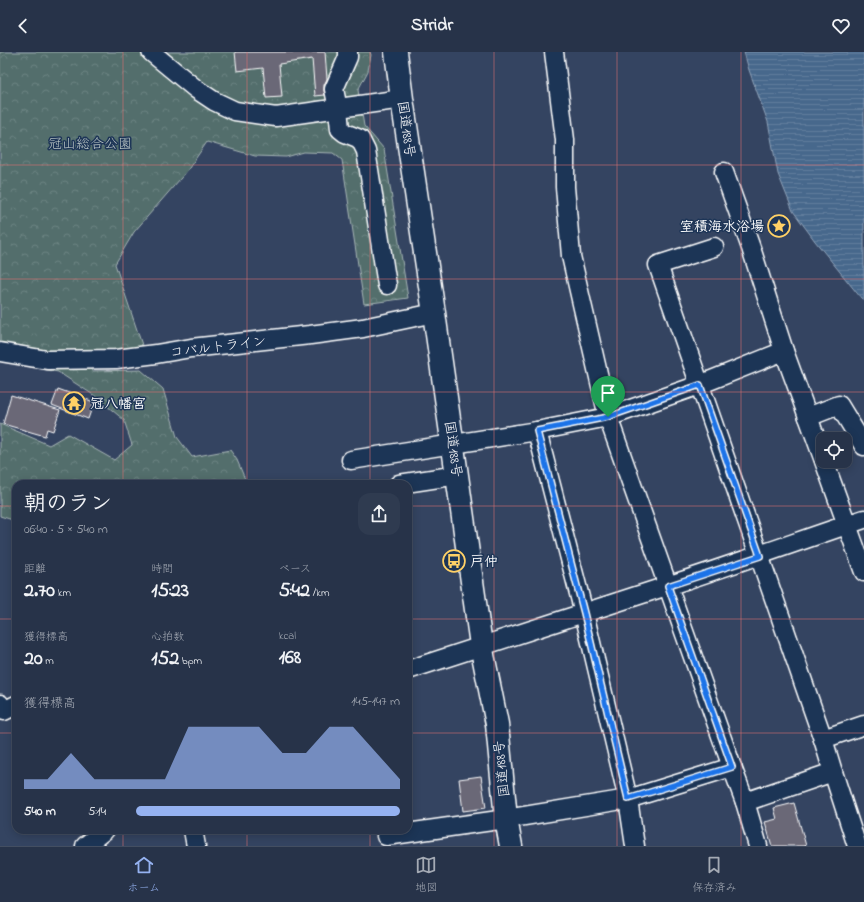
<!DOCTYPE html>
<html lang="ja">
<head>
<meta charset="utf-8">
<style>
	:root { --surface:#273349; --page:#2f3b50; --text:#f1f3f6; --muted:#a4aab4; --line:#434e61; --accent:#95b2f1 }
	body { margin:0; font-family:"Indie Flower","Klee One",sans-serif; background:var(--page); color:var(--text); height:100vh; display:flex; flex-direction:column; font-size:15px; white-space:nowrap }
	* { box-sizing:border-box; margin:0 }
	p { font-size:13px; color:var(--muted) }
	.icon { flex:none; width:22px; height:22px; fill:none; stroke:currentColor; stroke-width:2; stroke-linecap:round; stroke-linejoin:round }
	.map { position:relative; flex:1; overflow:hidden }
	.side { position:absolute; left:12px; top:428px; width:400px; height:354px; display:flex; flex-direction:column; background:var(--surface); border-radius:12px; box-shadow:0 2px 10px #0003,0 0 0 1px var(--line) }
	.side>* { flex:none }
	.buttons { position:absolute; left:816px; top:380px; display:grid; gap:8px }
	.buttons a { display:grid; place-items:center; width:36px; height:36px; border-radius:8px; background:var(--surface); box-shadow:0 2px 10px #0003,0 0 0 1px var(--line); font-size:20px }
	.pin { position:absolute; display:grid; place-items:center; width:34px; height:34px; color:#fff; margin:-41px -17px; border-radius:50% 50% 50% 0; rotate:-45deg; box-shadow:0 0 4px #0007 }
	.pin .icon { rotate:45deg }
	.round { display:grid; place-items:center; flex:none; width:42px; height:42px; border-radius:12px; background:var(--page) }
	.head { display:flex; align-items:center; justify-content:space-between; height:68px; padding:0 12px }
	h1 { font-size:22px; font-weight:800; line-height:30px }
	.stats { display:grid; grid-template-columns:repeat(3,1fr); gap:6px; height:68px; padding:4px 12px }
	.stats div { display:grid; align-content:center }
	.stats b { font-size:20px; font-weight:800 }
	.stats small { font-size:11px; font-weight:400 }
	.stats p { font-size:11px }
	.chart { height:112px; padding:8px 12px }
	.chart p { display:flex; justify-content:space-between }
	.chart svg { width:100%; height:72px; margin-top:4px; fill:var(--accent); opacity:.7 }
	ul { padding:0 12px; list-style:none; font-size:13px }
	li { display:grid; grid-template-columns:64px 48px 1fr; align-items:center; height:30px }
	li i { height:10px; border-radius:5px; background:var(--accent) }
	header { display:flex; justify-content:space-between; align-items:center; height:52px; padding:0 12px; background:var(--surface); font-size:18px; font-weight:800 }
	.menu { display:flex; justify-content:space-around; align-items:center; height:56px; border-top:1px solid var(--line); background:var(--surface); font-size:11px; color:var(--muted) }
	.menu a { display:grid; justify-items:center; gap:2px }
	.menu .selected { color:var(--accent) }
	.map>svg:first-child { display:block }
</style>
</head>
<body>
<header><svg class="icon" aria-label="back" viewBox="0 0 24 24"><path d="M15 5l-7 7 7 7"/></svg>Stridr<svg class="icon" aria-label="heart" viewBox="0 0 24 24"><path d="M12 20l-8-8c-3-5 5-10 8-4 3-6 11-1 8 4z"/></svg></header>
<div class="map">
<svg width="864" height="794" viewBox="0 0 864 794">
	<defs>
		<pattern id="forest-crowns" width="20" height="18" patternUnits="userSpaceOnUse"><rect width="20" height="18" fill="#526e6c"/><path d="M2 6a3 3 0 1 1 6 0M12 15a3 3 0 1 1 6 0" fill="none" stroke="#6c8482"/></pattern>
		<pattern id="water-rules" width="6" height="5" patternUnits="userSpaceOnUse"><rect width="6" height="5" fill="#46678c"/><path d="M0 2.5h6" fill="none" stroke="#627e9d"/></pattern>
	</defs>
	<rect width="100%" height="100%" fill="#344461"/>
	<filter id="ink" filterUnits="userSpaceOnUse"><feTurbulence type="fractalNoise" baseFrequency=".025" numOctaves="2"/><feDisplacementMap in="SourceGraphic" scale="8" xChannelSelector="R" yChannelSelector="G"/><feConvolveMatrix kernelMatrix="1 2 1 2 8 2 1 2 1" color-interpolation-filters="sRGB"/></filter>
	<g filter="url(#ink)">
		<polygon fill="url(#forest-crowns)" stroke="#a8b6b6" points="0,0 370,0 371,3 368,19 358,38 364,74 384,97 408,246 364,252 342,108 333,101 304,100 286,105 255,104 207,90 187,119 134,180 115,212 143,296 79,301 93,319 141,318 163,337 177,385 192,405 230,398 237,408 247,432 16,432 16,469 0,464 0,372 49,393 68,382 114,408 132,393 124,368 95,344 58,320 26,314 6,295 0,294"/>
		<polygon fill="url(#water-rules)" stroke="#90a4ba" points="744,0 864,0 864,248 861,246 815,189 793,159 778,122 768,70 749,18"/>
		<g fill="#6b6777" stroke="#fff">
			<polygon points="235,0 325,0 327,27 324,33 324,39 325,43 315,44 312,7 279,12 282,45 266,46 263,16 237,19"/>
			<polygon points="58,337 94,350 88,367 52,353"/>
			<polygon points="11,343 60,358 53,379 47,377 45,384 3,372"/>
			<polygon points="481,724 486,756 463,759 459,727"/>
			<polygon points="794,751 806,794 772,794 765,770 777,767 774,756"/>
		</g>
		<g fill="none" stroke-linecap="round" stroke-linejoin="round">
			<g stroke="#fff" stroke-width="21">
				<g id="minor">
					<polyline points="151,0 196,37 214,49 235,59 276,65 402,47"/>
					<polyline points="348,0 348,5 334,37 338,57 340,77 345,81 360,87 366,99 387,233"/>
					<polyline points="554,0 565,88 565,135 571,204 608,365 732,715 745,750 758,794"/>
					<polyline points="724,120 751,196 784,299 823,406"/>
					<polyline points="714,195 658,213 823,687 833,720 857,794"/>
					<polyline points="0,300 47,308 116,307 156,302 191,296 310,283 363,276 434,261"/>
					<polyline points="808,365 839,353 864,394"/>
					<polyline points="537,379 584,561 628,747 635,794"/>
					<polyline points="351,408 537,379 608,365 699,333 784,299"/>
					<polyline points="824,409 864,520"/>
					<polyline points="399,432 458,423"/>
					<path d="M408,618C495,589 583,562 670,533C735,512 799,489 864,467"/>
					<polyline points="0,652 4,659 16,653"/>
					<polyline points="823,687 864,673"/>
					<polyline points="745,750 833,720"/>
					<polyline points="193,778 196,794"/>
					<polyline points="386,784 506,767 628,747 732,715"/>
					<polyline points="85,794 105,778"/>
				</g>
			</g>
			<g stroke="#fff" stroke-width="25">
				<polyline id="highway" points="396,0 402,47 434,261 481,593 497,672 506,767 511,794"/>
			</g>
			<use href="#minor" stroke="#1d3557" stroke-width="18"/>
			<use href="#highway" stroke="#1d3557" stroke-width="22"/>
		</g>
	</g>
	<g fill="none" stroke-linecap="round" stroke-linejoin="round" filter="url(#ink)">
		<g stroke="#fff" stroke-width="8">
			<polygon id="route" points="700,333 760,504 668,534 732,715 628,747 584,561 537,379 608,365"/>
		</g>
		<use href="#route" stroke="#1a73e8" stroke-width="5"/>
	</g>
	<path fill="none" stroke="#e47373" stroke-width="1" stroke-opacity="0.55" d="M123,0V432M247,0V432M370,0V432M494,0V794M617,0V794M741,0V794M0,113H864M0,227H864M0,340H864M0,454H16M408,454H864M0,567H16M408,567H864M0,681H16M408,681H864M123,778V794M247,778V794M370,778V794"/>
	<defs>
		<g id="sight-ring" transform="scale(1.15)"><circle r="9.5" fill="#1d3557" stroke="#ffd166" stroke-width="1.5"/><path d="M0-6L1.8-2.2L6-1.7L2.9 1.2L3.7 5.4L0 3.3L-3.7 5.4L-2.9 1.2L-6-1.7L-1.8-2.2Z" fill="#ffd166"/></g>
		<g id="temple-ring" transform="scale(1.15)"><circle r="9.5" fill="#1d3557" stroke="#ffd166" stroke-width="1.5"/><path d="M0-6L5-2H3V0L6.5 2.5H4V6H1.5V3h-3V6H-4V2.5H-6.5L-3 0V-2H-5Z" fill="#ffd166"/></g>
		<g id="bus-ring" transform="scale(1.15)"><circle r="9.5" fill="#1d3557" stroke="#ffd166" stroke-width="1.5"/><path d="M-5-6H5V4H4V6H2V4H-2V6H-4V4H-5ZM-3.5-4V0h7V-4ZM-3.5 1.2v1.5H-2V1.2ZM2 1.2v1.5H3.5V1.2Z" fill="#ffd166"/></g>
	</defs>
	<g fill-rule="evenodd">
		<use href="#sight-ring" x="779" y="174"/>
		<use href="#temple-ring" x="74" y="351"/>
		<use href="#bus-ring" x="454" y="509"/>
	</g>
	<g text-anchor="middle" stroke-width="3" stroke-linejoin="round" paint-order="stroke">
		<g font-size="14" fill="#fff" stroke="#1d3557">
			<text transform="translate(407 77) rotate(82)" y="5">国道188号</text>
			<text transform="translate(218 294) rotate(-7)" y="5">コバルトライン</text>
			<text transform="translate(454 397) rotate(82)" y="5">国道188号</text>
			<text transform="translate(501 717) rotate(-96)" y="5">国道188号</text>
		</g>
		<g font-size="14" fill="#bac5c4" stroke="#1d3557">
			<text x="90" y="96">冠山総合公園</text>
		</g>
		<g font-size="14" font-weight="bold" fill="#fff" stroke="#1d3557" text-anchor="start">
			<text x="764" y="179" text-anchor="end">室積海水浴場</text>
			<text x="90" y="356">冠八幡宮</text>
			<text x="470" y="514">戸仲</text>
		</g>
	</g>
</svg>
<div class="buttons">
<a><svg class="icon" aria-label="locate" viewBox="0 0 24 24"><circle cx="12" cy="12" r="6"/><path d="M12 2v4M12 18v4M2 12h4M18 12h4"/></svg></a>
</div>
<div class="pin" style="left:608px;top:365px;background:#1e9e55"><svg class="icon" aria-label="arrive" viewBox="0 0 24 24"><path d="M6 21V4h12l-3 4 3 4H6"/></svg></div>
<section class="side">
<div class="head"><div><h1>朝のラン</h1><p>06:40 · 5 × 540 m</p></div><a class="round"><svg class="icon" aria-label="share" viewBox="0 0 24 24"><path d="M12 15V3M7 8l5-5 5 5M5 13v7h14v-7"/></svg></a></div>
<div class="stats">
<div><p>距離</p><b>2.70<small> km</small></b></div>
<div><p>時間</p><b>15:23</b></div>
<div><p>ペース</p><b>5:42<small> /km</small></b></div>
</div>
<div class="stats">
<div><p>獲得標高</p><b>20<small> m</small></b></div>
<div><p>心拍数</p><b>152<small> bpm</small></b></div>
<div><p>kcal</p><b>168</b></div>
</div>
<div class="chart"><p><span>獲得標高</span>145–147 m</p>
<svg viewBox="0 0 160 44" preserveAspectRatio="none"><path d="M0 44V38L10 38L20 22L30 38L40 38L50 38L60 38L70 6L80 6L90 6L100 6L110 22L120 22L130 6L140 6L150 22L160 38V44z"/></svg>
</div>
<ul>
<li><b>540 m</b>5:14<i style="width:100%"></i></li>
</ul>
</section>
</div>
<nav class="menu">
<a class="selected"><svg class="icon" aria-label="home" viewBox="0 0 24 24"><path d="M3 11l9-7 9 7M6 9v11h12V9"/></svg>ホーム</a>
<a><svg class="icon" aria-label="map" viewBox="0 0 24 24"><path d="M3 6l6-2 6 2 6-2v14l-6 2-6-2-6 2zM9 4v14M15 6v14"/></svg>地図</a>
<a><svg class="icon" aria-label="saved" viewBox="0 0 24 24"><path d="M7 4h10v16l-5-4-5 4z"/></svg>保存済み</a>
</nav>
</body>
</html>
